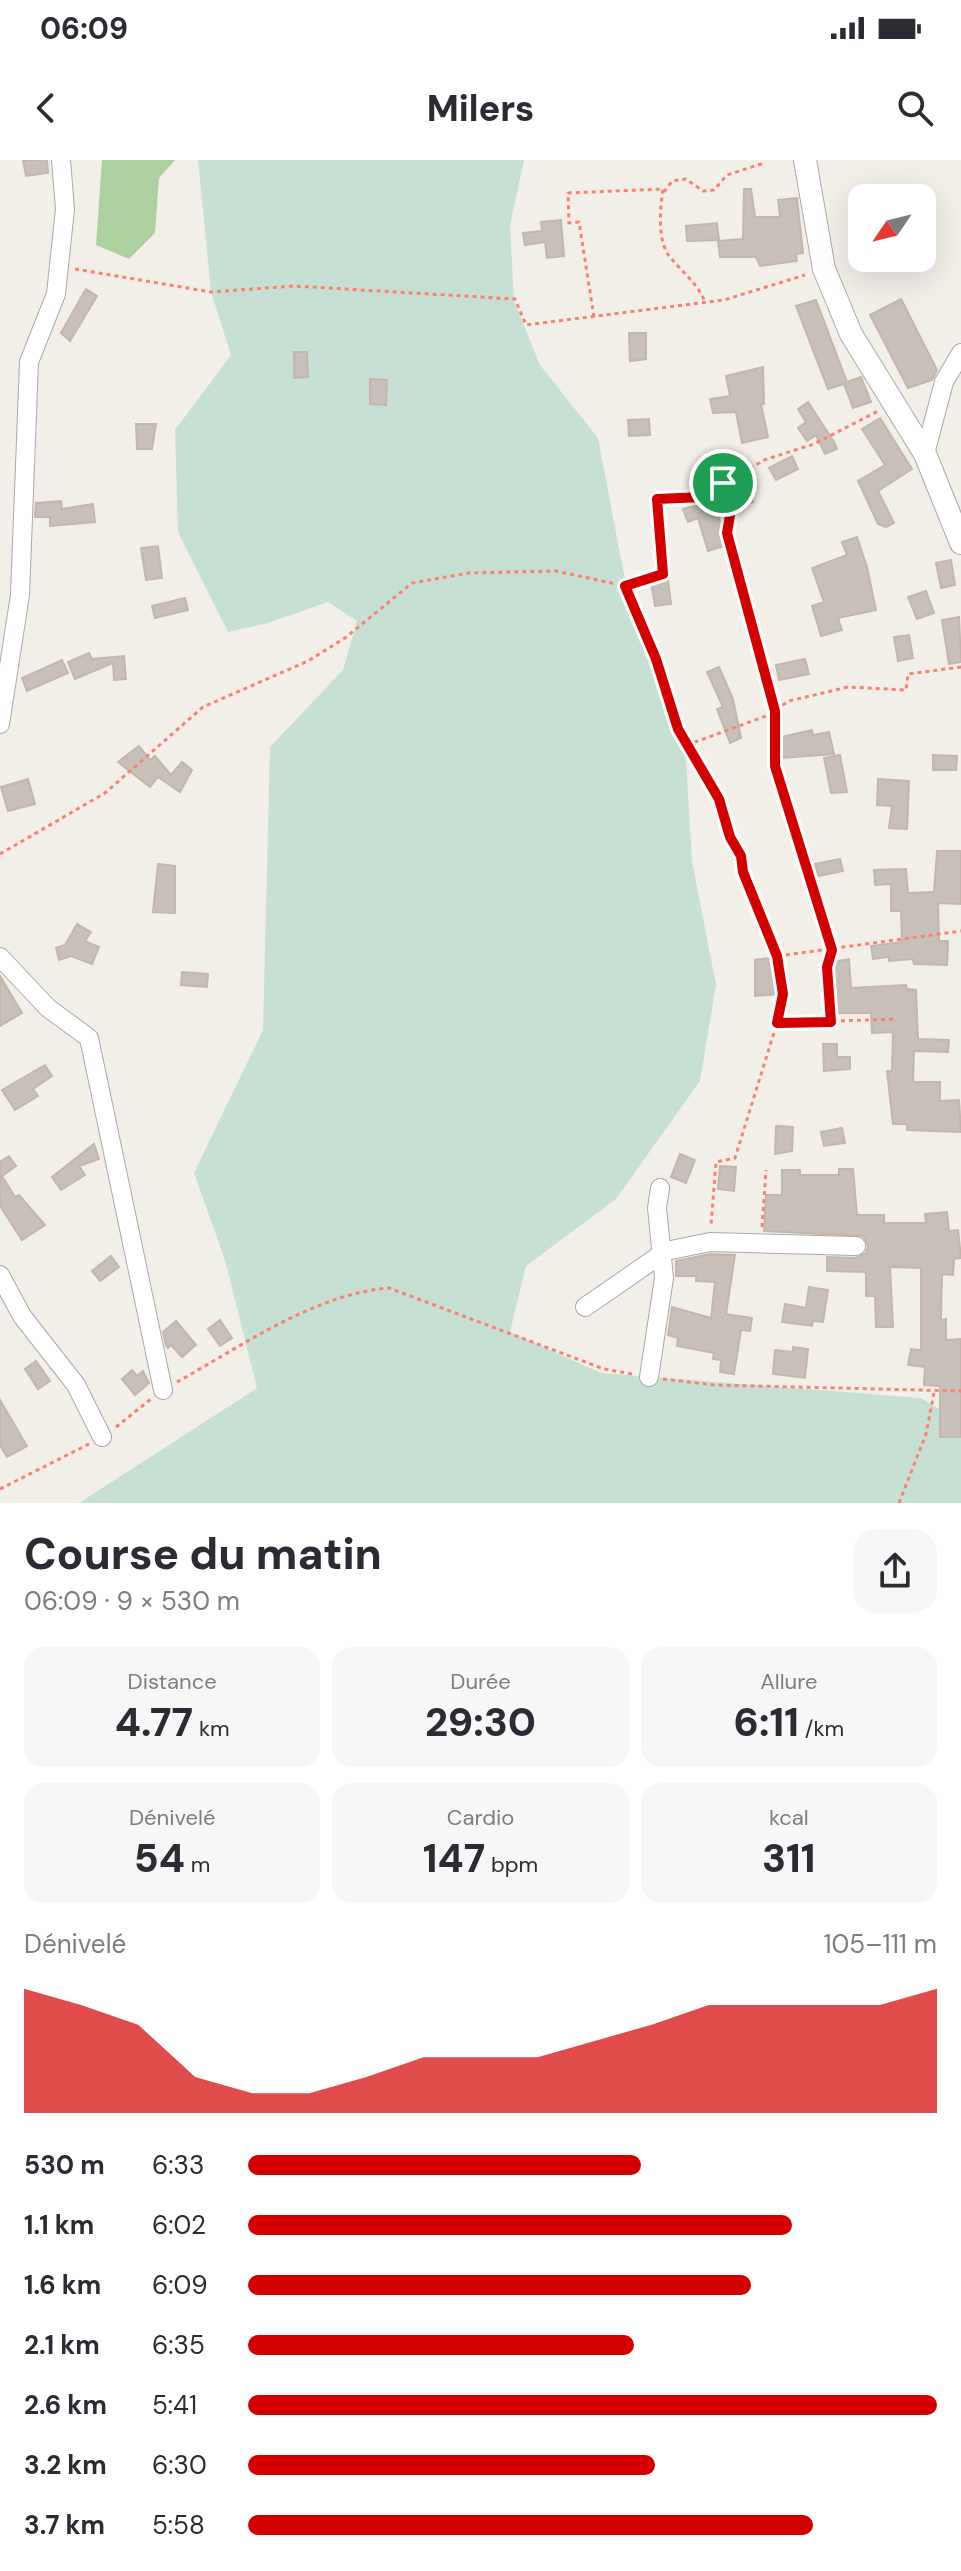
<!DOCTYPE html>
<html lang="fr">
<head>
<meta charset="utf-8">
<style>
	:root { --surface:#fff; --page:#f7f7f7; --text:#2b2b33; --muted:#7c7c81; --accent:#d40000 }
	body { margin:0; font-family:"DM Sans",sans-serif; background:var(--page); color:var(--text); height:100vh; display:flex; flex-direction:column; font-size:30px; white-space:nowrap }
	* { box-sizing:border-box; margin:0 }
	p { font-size:26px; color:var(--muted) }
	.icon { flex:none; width:44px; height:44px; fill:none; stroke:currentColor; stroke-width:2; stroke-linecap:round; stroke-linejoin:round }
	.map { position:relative; height:1343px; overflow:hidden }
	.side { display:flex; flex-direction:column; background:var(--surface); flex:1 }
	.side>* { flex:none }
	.needle { width:52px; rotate:235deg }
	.tools { position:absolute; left:848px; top:24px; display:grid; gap:16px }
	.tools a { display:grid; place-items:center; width:88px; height:88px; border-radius:16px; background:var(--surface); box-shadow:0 8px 32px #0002; font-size:40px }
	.pin { position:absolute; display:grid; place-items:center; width:68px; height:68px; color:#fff; margin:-34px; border:4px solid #fff; border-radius:50%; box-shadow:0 2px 8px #0007 }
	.round { display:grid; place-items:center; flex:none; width:84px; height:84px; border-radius:24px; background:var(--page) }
	.overview { display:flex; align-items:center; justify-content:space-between; height:136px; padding:0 24px }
	h1 { font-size:44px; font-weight:800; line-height:60px }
	.metrics { display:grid; grid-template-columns:repeat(3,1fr); gap:12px; height:136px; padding:8px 24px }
	.metrics div { display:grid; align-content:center; border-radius:20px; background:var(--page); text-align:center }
	.metrics b { font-size:40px; font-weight:800 }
	.metrics small { font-size:22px; font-weight:400 }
	.metrics p { font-size:22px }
	.chart { height:224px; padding:16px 24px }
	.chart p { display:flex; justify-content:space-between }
	.chart svg { width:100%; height:144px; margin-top:8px; fill:var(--accent); opacity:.7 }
	ul { padding:0 24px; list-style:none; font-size:26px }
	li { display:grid; grid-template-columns:128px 96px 1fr; align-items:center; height:60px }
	li i { height:20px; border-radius:10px; background:var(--accent) }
	.status { display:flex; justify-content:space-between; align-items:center; height:56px; padding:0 40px; background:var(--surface); direction:ltr }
	.status svg { height:22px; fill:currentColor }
	header { display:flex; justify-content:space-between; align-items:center; height:104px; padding:0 24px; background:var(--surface); font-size:36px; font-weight:800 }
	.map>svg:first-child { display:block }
</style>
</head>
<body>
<div class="status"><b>06:09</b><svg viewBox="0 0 49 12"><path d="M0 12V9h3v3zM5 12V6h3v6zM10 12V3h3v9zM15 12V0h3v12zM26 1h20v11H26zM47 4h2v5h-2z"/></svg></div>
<header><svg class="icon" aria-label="back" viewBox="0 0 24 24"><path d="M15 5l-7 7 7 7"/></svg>Milers<svg class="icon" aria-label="search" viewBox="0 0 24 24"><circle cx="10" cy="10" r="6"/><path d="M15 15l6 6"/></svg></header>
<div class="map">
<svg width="961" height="1343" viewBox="0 0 961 1343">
	<rect width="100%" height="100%" fill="#f2efe9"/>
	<polygon fill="#add19e" points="102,0 175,0 159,18 155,73 129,99 96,85"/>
	<polygon fill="#c6e0d4" points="198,0 524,0 510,65 514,141 540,205 598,278 625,420 685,584 692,701 716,825 700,921 616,1039 526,1106 510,1172 601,1213 921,1238 961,1263 961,1343 79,1343 257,1228 225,1100 194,1013 263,870 270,587 343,510 357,461 328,442 268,463 228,472 178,372 175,270 231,195 211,132"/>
	<g fill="#c7bfb8" stroke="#c4b6ab" stroke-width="2">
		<polygon points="23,0 47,0 48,13 26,16"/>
		<polygon points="744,29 751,29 755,57 780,57 778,40 797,38 803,93 796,94 797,101 760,106 756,97 720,97 718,81 743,79"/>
		<polygon points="561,60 564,96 547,98 545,82 525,85 523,73 542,71 541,62"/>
		<polygon points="717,63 719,80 687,81 686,66"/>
		<polygon points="86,129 97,136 70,181 61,173"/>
		<polygon points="901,139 937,210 932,220 908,228 870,155"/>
		<polygon points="816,140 847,222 861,217 871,242 853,248 844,224 828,229 796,146"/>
		<polygon points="629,173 646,173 646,199 630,201"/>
		<polygon points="294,192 307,192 308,217 294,218"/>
		<polygon points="763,207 764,244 761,244 768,277 742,283 736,252 713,253 710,239 730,236 726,216"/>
		<polygon points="370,219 387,220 386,245 370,244"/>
		<polygon points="808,242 834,282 837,289 825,294 816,275 807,281 798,268 806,262 798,249"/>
		<polygon points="880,258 912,309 878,331 894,363 886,367 878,364 858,321 885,305 862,269"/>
		<polygon points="649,259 650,275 629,276 628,260"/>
		<polygon points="136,264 156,264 152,289 137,289"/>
		<polygon points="792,296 798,309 776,320 769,308"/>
		<polygon points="746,328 753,342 717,352 727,385 708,391 698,358 688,362 683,349"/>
		<polygon points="61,341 62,349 93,344 95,362 50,366 50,357 35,357 36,343"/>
		<polygon points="857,377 867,407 876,450 838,458 842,470 821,476 812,446 824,442 812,408 847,395 842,382"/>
		<polygon points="158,386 162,418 146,420 141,388"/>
		<polygon points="951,400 955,425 941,428 936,403"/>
		<polygon points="668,420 671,444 655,446 651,422"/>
		<polygon points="926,431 934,453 917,459 908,437"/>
		<polygon points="185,438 188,450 155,458 152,446"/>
		<polygon points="959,457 961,502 949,504 942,460"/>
		<polygon points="909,475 913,498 898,501 894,477"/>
		<polygon points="89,493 92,499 124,496 126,519 114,520 113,503 75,519 68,502"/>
		<polygon points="805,499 809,514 779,520 776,505"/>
		<polygon points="62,500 68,513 27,531 22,518"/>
		<polygon points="719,507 733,539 741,578 730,583 717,549 723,547 707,512"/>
		<polygon points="812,570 813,575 829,572 834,594 781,598 778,578"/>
		<polygon points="139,586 150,600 155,596 171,615 182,602 192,610 180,632 158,617 150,627 118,602"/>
		<polygon points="840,595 847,632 831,633 824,598"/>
		<polygon points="933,595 957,596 956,610 933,610"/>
		<polygon points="28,619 35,644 8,651 1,627"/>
		<polygon points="878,619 909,621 907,669 889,668 892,646 877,645"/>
		<polygon points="937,691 961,691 961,744 938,743 939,781 948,781 947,805 914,804 913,799 889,801 889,797 873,799 871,786 902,782 901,751 891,751 891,724 875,725 874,710 906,709 908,733 934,732"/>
		<polygon points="840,699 843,711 818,716 815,704"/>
		<polygon points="158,704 175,706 175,753 153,752"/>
		<polygon points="77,764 91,772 85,781 99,787 92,804 71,796 59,800 56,788 65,785"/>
		<polygon points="771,798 779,834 755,836 755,800"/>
		<polygon points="849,799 851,828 906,825 907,829 916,830 918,879 949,880 948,892 914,891 913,922 940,922 940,941 959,940 961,972 907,970 907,964 893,964 887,911 892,911 893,872 872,873 871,853 833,853 832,802"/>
		<polygon points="182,812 208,814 207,827 181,825"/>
		<polygon points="0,816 22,853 0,866"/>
		<polygon points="823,884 837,884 837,897 850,897 850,909 824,911"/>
		<polygon points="45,905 52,916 33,929 38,936 15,950 2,930"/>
		<polygon points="776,966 793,967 792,991 775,994"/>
		<polygon points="842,968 845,983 824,986 821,972"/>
		<polygon points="94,984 99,999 79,1006 85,1015 61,1030 52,1017"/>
		<polygon points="680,994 695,1000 686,1023 671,1017"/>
		<polygon points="9,996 16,1006 2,1016 15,1037 19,1035 45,1065 22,1080 0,1046 0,1002"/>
		<polygon points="720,1006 736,1007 734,1031 718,1029"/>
		<polygon points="839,1009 853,1009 857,1055 884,1055 884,1063 926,1063 925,1054 947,1052 949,1071 958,1070 961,1098 954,1099 953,1115 942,1114 941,1160 946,1159 946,1180 961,1179 961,1277 940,1277 940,1226 924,1225 925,1207 908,1205 911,1189 921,1190 921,1108 890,1107 893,1167 876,1167 875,1136 866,1136 866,1112 827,1111 827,1097 856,1098 866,1093 868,1086 863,1076 764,1071 766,1035 782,1035 782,1010 800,1010 800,1015 839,1015"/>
		<polygon points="710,1094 735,1095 726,1154 752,1158 750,1171 741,1170 734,1214 720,1212 721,1200 713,1199 714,1193 677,1186 678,1178 668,1175 672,1147 711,1158 715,1122 696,1121 696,1116 676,1116 676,1101"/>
		<polygon points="111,1096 119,1107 100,1121 92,1111"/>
		<polygon points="809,1127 828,1130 823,1162 813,1161 812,1166 782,1162 785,1144 806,1148"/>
		<polygon points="220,1160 232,1178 220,1186 208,1169"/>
		<polygon points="176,1161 196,1185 182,1197 171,1185 168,1188 166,1185 163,1172"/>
		<polygon points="793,1187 808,1189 805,1218 773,1214 775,1190 793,1192"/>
		<polygon points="36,1201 50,1221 38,1229 25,1209"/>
		<polygon points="132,1210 137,1216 143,1211 149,1223 135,1235 122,1219"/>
		<polygon points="0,1240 27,1286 7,1297 0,1285"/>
	</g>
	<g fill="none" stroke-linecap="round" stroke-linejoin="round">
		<g stroke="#a9a9a9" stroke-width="20">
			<g id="minor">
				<polyline points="925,294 944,222 961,193"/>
				<polyline points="0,564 20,435 29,202 56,134 65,49 61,0"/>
				<polyline points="0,797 48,848 89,878 163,1230"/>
				<polyline points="0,1115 22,1156 76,1225 102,1277"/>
				<polyline points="585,1147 666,1091 710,1082 856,1086"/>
				<polyline points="649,1217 664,1118 657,1048 660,1028"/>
			</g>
		</g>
		<g stroke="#a9a9a9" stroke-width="24">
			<polyline id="tertiary" points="805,0 824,109 851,174 925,294 961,383"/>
		</g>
		<g stroke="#fa8072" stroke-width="3" stroke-dasharray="4 4" stroke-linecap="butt">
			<polyline points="664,32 672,21 686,19 703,31 714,30 727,15 761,4 762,0"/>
			<polyline points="75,109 211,132 294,126 515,139 526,165 724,140 805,115"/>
			<path d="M594,157L579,62L569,63L568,33L663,29C660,48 657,82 670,97C682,112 698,124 705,142"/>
			<polyline points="723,323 731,349 727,373 775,551 775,606 832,790 827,807 831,862"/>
			<polyline points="625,426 656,499 678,569 719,639 730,677 741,696 782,817 777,863 735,998 716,1002 711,1065"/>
			<polyline points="687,585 766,556 789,541 848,527 906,530 908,514 961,507"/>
			<polyline points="0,694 105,633 203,547 308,501 345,478 412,423 469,413 556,411 625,426 663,414 657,339 703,337 764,300 814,284 878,251"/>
			<polyline points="778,796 961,771"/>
			<polyline points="777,863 897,859"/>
			<polyline points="762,1067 766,1010"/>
			<polyline points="663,1219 715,1225 961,1231"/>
			<path d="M177,1222C242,1186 314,1134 389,1128L604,1209L632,1214"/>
			<polyline points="116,1267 151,1239"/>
			<polyline points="0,1329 89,1284"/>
			<polyline points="899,1343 926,1274 934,1233"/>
		</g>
		<use href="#minor" stroke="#fff" stroke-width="18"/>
		<use href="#tertiary" stroke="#fff" stroke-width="22"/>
	</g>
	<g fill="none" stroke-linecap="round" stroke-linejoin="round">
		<g stroke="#fff" stroke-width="16">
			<polygon id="route" points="723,323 731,349 727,373 775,551 775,606 832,790 827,807 831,862 777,863 783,834 777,796 743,712 741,696 730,677 719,639 678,569 656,499 625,426 663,414 657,339 703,337"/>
		</g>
		<use href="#route" stroke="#d40000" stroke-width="10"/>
	</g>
</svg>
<div class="tools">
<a><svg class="needle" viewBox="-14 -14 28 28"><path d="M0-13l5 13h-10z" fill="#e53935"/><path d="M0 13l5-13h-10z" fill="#7c7c81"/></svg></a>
</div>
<div class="pin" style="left:723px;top:323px;background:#1e9e55"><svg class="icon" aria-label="arrive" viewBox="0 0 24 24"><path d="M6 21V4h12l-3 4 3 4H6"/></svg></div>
</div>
<section class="side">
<div class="overview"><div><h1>Course du matin</h1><p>06:09 · 9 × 530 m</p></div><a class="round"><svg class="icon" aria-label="share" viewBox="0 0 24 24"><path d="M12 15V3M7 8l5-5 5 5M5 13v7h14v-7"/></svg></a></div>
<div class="metrics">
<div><p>Distance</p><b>4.77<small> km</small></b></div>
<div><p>Durée</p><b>29:30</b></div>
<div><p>Allure</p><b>6:11<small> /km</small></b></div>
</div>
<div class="metrics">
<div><p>Dénivelé</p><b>54<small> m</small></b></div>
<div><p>Cardio</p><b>147<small> bpm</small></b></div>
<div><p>kcal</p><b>311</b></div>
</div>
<div class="chart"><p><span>Dénivelé</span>105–111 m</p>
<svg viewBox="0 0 160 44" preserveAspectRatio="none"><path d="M0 44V6L10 11L20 17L30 33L40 38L50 38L60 33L70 27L80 27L90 27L100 22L110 17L120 11L130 11L140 11L150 11L160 6V44z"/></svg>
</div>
<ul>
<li><b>530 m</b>6:33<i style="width:57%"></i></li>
<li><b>1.1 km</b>6:02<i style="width:79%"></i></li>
<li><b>1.6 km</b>6:09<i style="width:73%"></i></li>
<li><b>2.1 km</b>6:35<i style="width:56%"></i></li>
<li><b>2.6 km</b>5:41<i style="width:100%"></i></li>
<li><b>3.2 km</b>6:30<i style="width:59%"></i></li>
<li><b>3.7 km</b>5:58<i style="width:82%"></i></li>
</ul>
</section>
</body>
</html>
